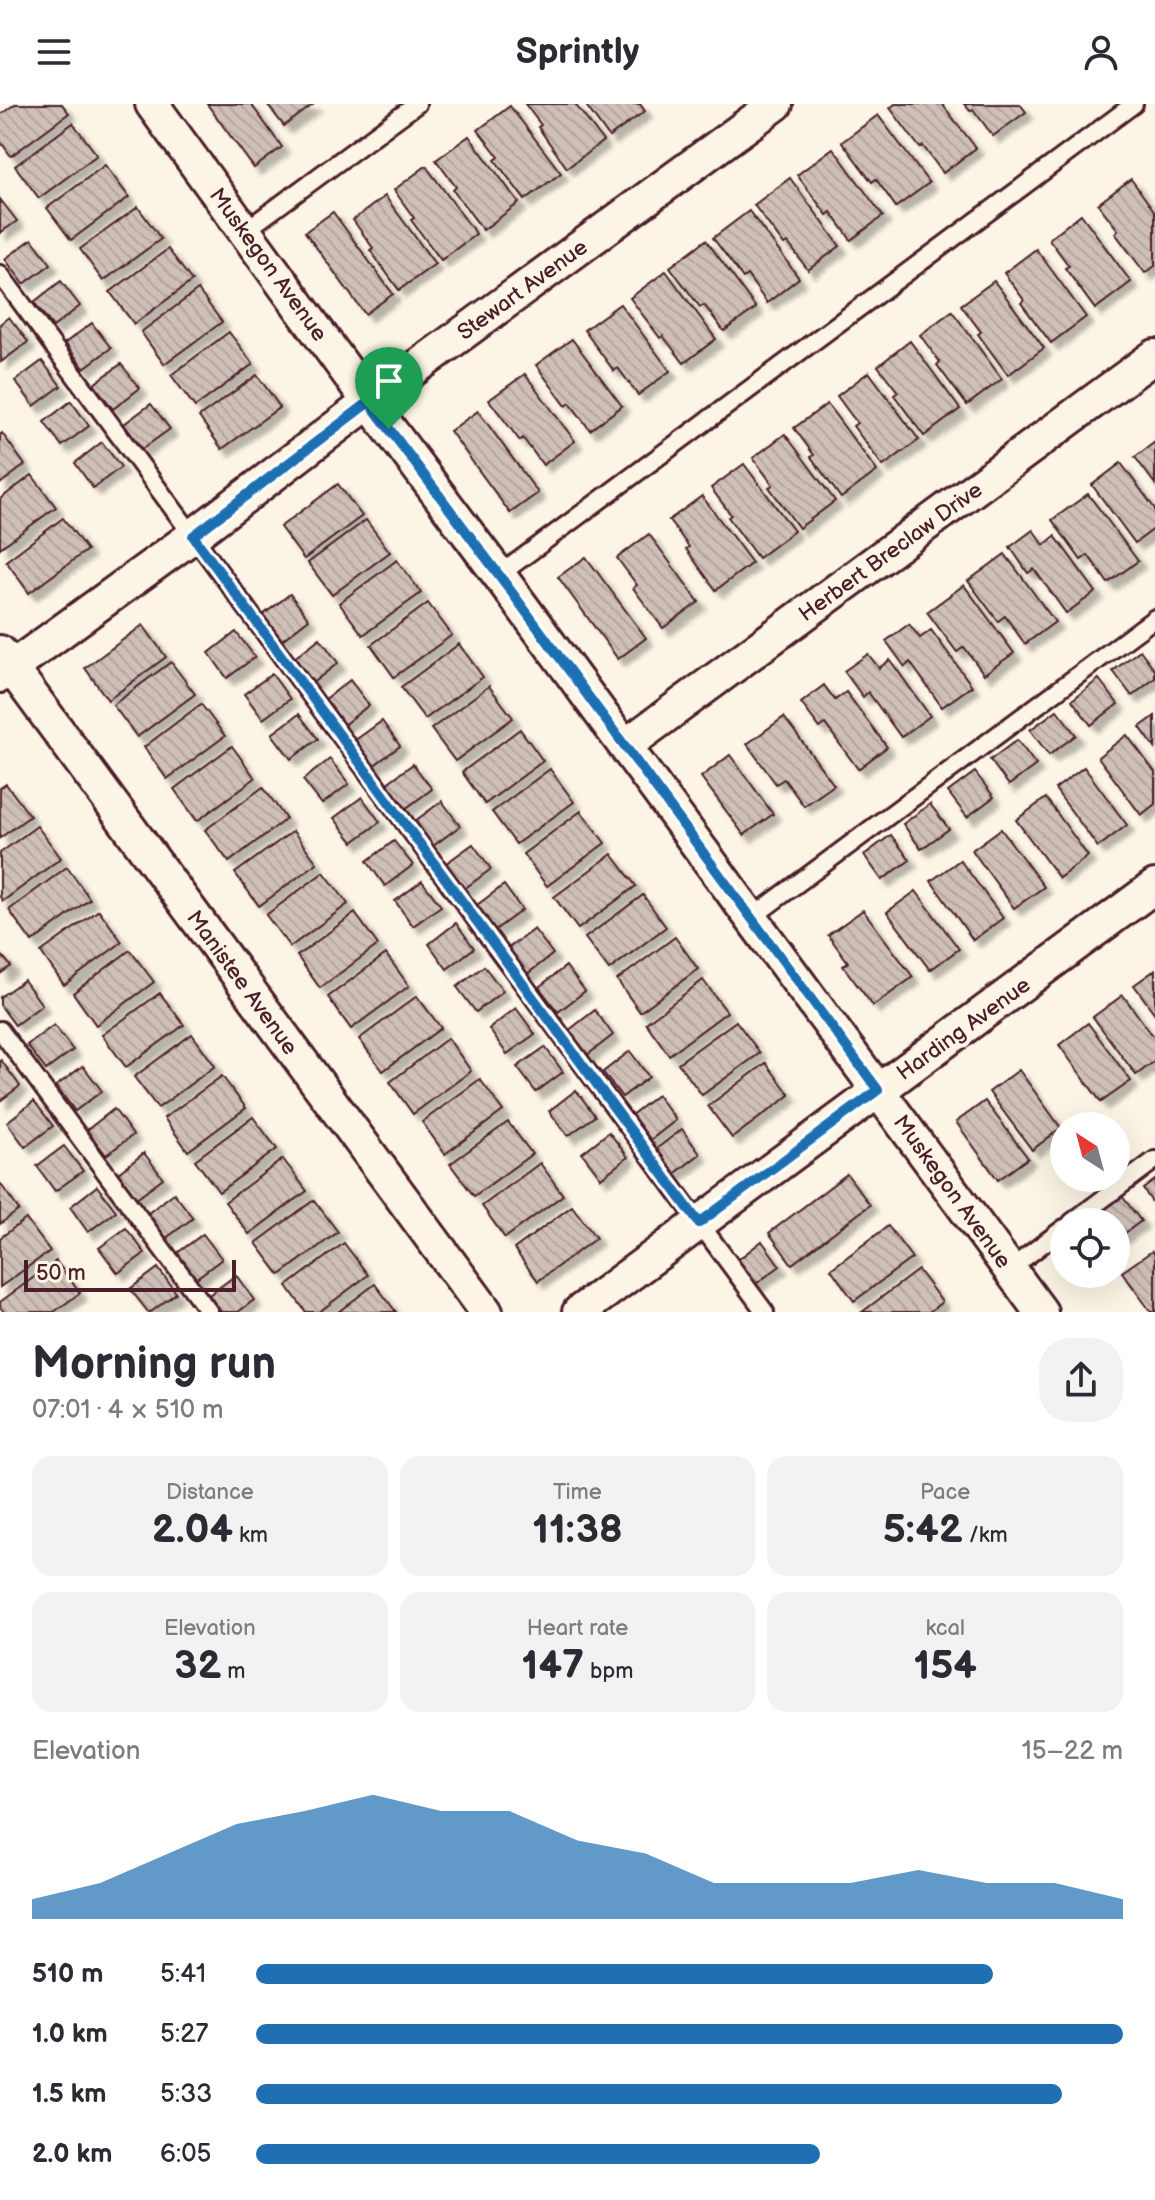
<!DOCTYPE html>
<html lang="en">
<head>
<meta charset="utf-8">
<style>
	:root { --surface:#fff; --page:#f2f2f3; --text:#2b2b33; --muted:#7c7c81; --accent:#1f6fb2 }
	body { margin:0; font-family:"Balsamiq Sans",sans-serif; background:var(--page); color:var(--text); height:100vh; display:flex; flex-direction:column; font-size:30px; white-space:nowrap }
	* { box-sizing:border-box; margin:0 }
	p { font-size:26px; color:var(--muted) }
	.icon { flex:none; width:44px; height:44px; fill:none; stroke:currentColor; stroke-width:2; stroke-linecap:round; stroke-linejoin:round }
	.map { position:relative; height:1208px; overflow:hidden }
	.sheet { display:flex; flex-direction:column; background:var(--surface); flex:1 }
	.sheet>* { flex:none }
	.needle { width:52px; rotate:324deg }
	.tools { position:absolute; left:1050px; top:1008px; display:grid; gap:16px }
	.tools a { display:grid; place-items:center; width:80px; height:80px; border-radius:50%; background:var(--surface); box-shadow:0 8px 32px #0002; font-size:40px }
	.scale { position:absolute; left:24px; bottom:20px; width:212px; box-sizing:border-box; padding-left:8px; border:4px solid #4a1f2b; border-top:0; font-size:22px; line-height:28px; white-space:nowrap; color:#4a1f2b; -webkit-text-stroke:6px #fcf5e5; paint-order:stroke }
	.pin { position:absolute; display:grid; place-items:center; width:68px; height:68px; color:#fff; margin:-82px -34px; border-radius:50% 50% 50% 0; rotate:-45deg; box-shadow:0 0 8px #0007 }
	.pin .icon { rotate:45deg }
	.round { display:grid; place-items:center; flex:none; width:84px; height:84px; border-radius:32px; background:var(--page) }
	.head { display:flex; align-items:center; justify-content:space-between; height:136px; padding:0 32px }
	h1 { font-size:44px; font-weight:700; line-height:60px }
	.figures { display:grid; grid-template-columns:repeat(3,1fr); gap:12px; height:136px; padding:8px 32px }
	.figures div { display:grid; align-content:center; border-radius:20px; background:var(--page); text-align:center }
	.figures b { font-size:40px; font-weight:700 }
	.figures small { font-size:22px; font-weight:400 }
	.figures p { font-size:22px }
	.chart { height:224px; padding:16px 32px }
	.chart p { display:flex; justify-content:space-between }
	.chart svg { width:100%; height:144px; margin-top:8px; fill:var(--accent); opacity:.7 }
	ul { padding:0 32px; list-style:none; font-size:26px }
	li { display:grid; grid-template-columns:128px 96px 1fr; align-items:center; height:60px }
	li i { height:20px; border-radius:10px; background:var(--accent) }
	header { display:flex; justify-content:space-between; align-items:center; height:104px; padding:0 32px; background:var(--surface); font-size:36px; font-weight:700 }
	.map>svg:first-child { display:block }
</style>
</head>
<body>
<header><svg class="icon" aria-label="menu" viewBox="0 0 24 24"><path d="M4 6h16M4 12h16M4 18h16"/></svg>Sprintly<svg class="icon" aria-label="person" viewBox="0 0 24 24"><circle cx="12" cy="8" r="4"/><path d="M4 21q1-7 8-7t8 7"/></svg></header>
<div class="map">
<svg width="1155" height="1208" viewBox="0 0 1155 1208">
	<defs>
		<pattern id="building-back-hatch" width="6" height="6" patternUnits="userSpaceOnUse" patternTransform="scale(2)"><rect width="6" height="6" fill="#cfc0b7"/><path d="M-1 5l2 2M0 0l6 6M5-1l2 2" fill="none" stroke="#b3a59e"/></pattern>
		<filter id="shadow"><feDropShadow dx="7" dy="7" stdDeviation="2" flood-color="#0004"/></filter>
	</defs>
	<rect width="100%" height="100%" fill="#fcf5e5"/>
	<filter id="ink" filterUnits="userSpaceOnUse"><feTurbulence type="fractalNoise" baseFrequency=".0125" numOctaves="2"/><feDisplacementMap in="SourceGraphic" scale="16" xChannelSelector="R" yChannelSelector="G"/><feConvolveMatrix kernelMatrix="1 2 1 2 8 2 1 2 1" color-interpolation-filters="sRGB"/></filter>
	<g filter="url(#ink)">
		<g fill="url(#building-back-hatch)" stroke="#4a1f2b" stroke-width="2" filter="url(#shadow)">
			<polygon points="15,0 62,0 69,9 11,52 0,37 0,11"/>
			<polygon points="207,0 251,0 282,43 254,64"/>
			<polygon points="267,0 314,0 284,22"/>
			<polygon points="525,0 575,0 603,37 567,64 538,23 541,21"/>
			<polygon points="585,0 640,0 645,7 609,33"/>
			<polygon points="895,0 942,0 976,44 943,69 923,42 920,44 890,4"/>
			<polygon points="964,0 1020,0 1026,8 993,32 973,5 970,7"/>
			<polygon points="510,2 561,69 525,96 495,56 499,53 478,26"/>
			<polygon points="878,11 929,79 896,103 876,75 872,78 842,38"/>
			<polygon points="73,19 97,51 39,94 15,62"/>
			<polygon points="469,32 519,99 483,126 453,86 456,83 436,56"/>
			<polygon points="833,44 883,112 851,136 831,108 827,111 797,71"/>
			<polygon points="105,61 129,93 71,136 47,104"/>
			<polygon points="426,62 476,130 441,156 411,116 414,114 394,86"/>
			<polygon points="790,74 840,142 808,166 788,139 784,141 754,101"/>
			<polygon points="1131,75 1155,108 1155,162 1145,169 1115,129 1118,126 1098,100"/>
			<polygon points="385,92 435,160 399,186 370,146 373,144 353,116"/>
			<polygon points="0,95 17,117 0,129"/>
			<polygon points="138,103 161,135 103,177 80,145"/>
			<polygon points="749,107 799,174 767,199 747,171 743,174 713,134"/>
			<polygon points="333,108 393,190 365,210 305,128"/>
			<polygon points="1081,110 1131,178 1095,205 1065,164 1069,162 1049,135"/>
			<polygon points="32,135 51,160 24,180 5,155"/>
			<polygon points="706,136 756,204 724,227 704,201 700,203 670,163"/>
			<polygon points="168,145 192,177 134,220 110,188"/>
			<polygon points="1036,145 1086,213 1051,239 1021,199 1024,196 1004,169"/>
			<polygon points="666,167 716,235 684,259 663,232 660,234 630,194"/>
			<polygon points="61,177 80,202 53,223 34,198"/>
			<polygon points="994,177 1044,244 1008,271 978,230 981,228 961,201"/>
			<polygon points="198,186 222,218 164,260 141,228"/>
			<polygon points="620,200 670,267 638,291 618,264 614,267 584,226"/>
			<polygon points="952,207 1002,275 967,301 937,261 940,258 920,231"/>
			<polygon points="9,213 28,238 1,258 0,220"/>
			<polygon points="92,219 111,244 84,264 65,239"/>
			<polygon points="229,228 253,260 195,303 171,271"/>
			<polygon points="572,235 622,302 590,326 570,299 566,302 536,261"/>
			<polygon points="910,237 960,305 924,332 894,291 898,288 878,262"/>
			<polygon points="42,257 61,282 34,302 15,277"/>
			<polygon points="121,260 140,284 113,305 94,280"/>
			<polygon points="869,268 919,336 883,362 853,322 857,319 837,292"/>
			<polygon points="525,270 575,337 543,361 523,334 520,337 489,296"/>
			<polygon points="257,271 280,303 222,345 199,313"/>
			<polygon points="71,297 89,322 62,342 44,318"/>
			<polygon points="151,300 170,325 142,345 124,320"/>
			<polygon points="827,300 877,367 841,394 811,353 814,351 794,324"/>
			<polygon points="478,307 538,389 510,409 450,327"/>
			<polygon points="2,329 25,361 0,380 0,331"/>
			<polygon points="785,330 835,397 799,424 769,383 773,381 753,354"/>
			<polygon points="102,338 121,363 93,384 75,359"/>
			<polygon points="1155,338 1155,380 1135,353"/>
			<polygon points="1121,359 1155,405 1155,424 1135,439 1092,381"/>
			<polygon points="744,360 794,427 758,454 728,413 731,411 711,384"/>
			<polygon points="32,371 56,403 0,444 0,395"/>
			<polygon points="338,380 362,412 304,455 280,423"/>
			<polygon points="1088,390 1138,457 1108,479 1088,451 1081,456 1052,416"/>
			<polygon points="702,392 752,459 716,486 686,445 689,443 669,416"/>
			<polygon points="63,414 87,446 29,489 6,457"/>
			<polygon points="366,416 390,448 332,491 308,459"/>
			<polygon points="1033,426 1044,441 1055,432 1096,488 1066,509 1034,465 1028,469 1010,443"/>
			<polygon points="649,430 699,498 663,524 633,484 637,481 617,454"/>
			<polygon points="1005,450 1055,518 1025,540 1005,512 998,517 968,477"/>
			<polygon points="586,453 646,534 618,555 558,473"/>
			<polygon points="397,456 421,489 363,531 339,499"/>
			<polygon points="964,481 1014,549 984,570 964,543 957,548 927,508"/>
			<polygon points="290,490 309,515 282,536 263,511"/>
			<polygon points="428,499 452,531 394,573 371,541"/>
			<polygon points="909,520 920,534 931,526 972,582 942,603 910,558 905,563 886,537"/>
			<polygon points="143,521 166,553 108,596 85,564"/>
			<polygon points="236,528 255,553 227,574 209,549"/>
			<polygon points="320,534 338,559 311,580 293,555"/>
			<polygon points="459,540 483,573 425,615 401,583"/>
			<polygon points="1140,546 1155,566 1155,574 1132,592 1113,567"/>
			<polygon points="868,550 879,564 890,556 930,612 901,633 868,588 863,593 844,567"/>
			<polygon points="171,558 195,590 137,633 113,601"/>
			<polygon points="272,570 290,595 263,615 244,590"/>
			<polygon points="1099,575 1118,600 1091,621 1072,596"/>
			<polygon points="350,576 369,601 342,622 323,597"/>
			<polygon points="824,581 835,596 846,588 887,643 858,665 825,620 820,624 801,599"/>
			<polygon points="489,582 513,614 455,657 431,625"/>
			<polygon points="201,600 225,632 167,675 144,643"/>
			<polygon points="1057,606 1076,631 1049,651 1030,626"/>
			<polygon points="299,610 318,635 291,655 272,630"/>
			<polygon points="1155,612 1155,644 1140,623"/>
			<polygon points="784,613 834,681 804,702 784,675 776,680 747,640"/>
			<polygon points="382,617 400,642 373,662 354,637"/>
			<polygon points="520,625 543,657 485,700 462,668"/>
			<polygon points="1127,631 1155,668 1155,700 1141,711 1098,653"/>
			<polygon points="1017,636 1036,661 1009,681 990,656"/>
			<polygon points="232,642 255,674 197,717 174,685"/>
			<polygon points="730,651 773,710 744,731 701,673"/>
			<polygon points="330,655 349,680 322,700 303,676"/>
			<polygon points="413,660 432,685 405,705 386,680"/>
			<polygon points="1084,663 1127,721 1098,743 1055,685"/>
			<polygon points="550,665 574,698 516,740 492,708"/>
			<polygon points="975,668 994,693 967,713 948,688"/>
			<polygon points="6,680 30,712 0,734 0,684"/>
			<polygon points="263,683 286,715 229,758 205,726"/>
			<polygon points="362,693 380,718 353,738 334,714"/>
			<polygon points="1046,694 1088,752 1059,774 1016,716"/>
			<polygon points="442,697 460,722 433,742 415,717"/>
			<polygon points="930,700 949,725 921,745 903,720"/>
			<polygon points="581,707 605,739 547,782 523,750"/>
			<polygon points="37,722 61,754 3,797 0,793 0,749"/>
			<polygon points="1001,725 1044,783 1014,804 972,746"/>
			<polygon points="293,727 317,759 259,802 235,769"/>
			<polygon points="891,731 910,756 882,776 864,751"/>
			<polygon points="394,737 413,761 385,782 367,757"/>
			<polygon points="473,740 491,765 464,785 445,760"/>
			<polygon points="612,750 636,782 578,825 554,793"/>
			<polygon points="960,756 1003,814 973,836 931,777"/>
			<polygon points="67,763 90,795 32,838 9,806"/>
			<polygon points="324,768 348,800 290,843 266,811"/>
			<polygon points="422,777 441,802 413,822 395,797"/>
			<polygon points="504,781 522,806 495,826 477,801"/>
			<polygon points="916,787 959,845 930,866 887,808"/>
			<polygon points="643,791 666,823 609,866 585,834"/>
			<polygon points="99,806 122,838 64,881 41,848"/>
			<polygon points="863,806 913,873 873,902 843,862 848,858 828,831"/>
			<polygon points="355,809 378,841 320,884 297,852"/>
			<polygon points="456,819 474,844 447,865 429,840"/>
			<polygon points="534,825 553,850 526,871 507,845"/>
			<polygon points="675,833 698,865 640,908 617,876"/>
			<polygon points="130,846 154,878 96,921 73,889"/>
			<polygon points="0,849 11,862 0,870"/>
			<polygon points="386,850 409,882 351,925 328,893"/>
			<polygon points="484,862 503,887 476,908 457,883"/>
			<polygon points="566,862 585,887 558,908 539,883"/>
			<polygon points="1155,866 1155,910 1134,881"/>
			<polygon points="24,876 42,901 15,921 0,901 0,893"/>
			<polygon points="703,876 727,908 669,951 646,919"/>
			<polygon points="160,889 184,921 126,963 102,931"/>
			<polygon points="1123,891 1155,935 1155,957 1136,971 1093,913"/>
			<polygon points="417,892 441,924 383,967 359,935"/>
			<polygon points="516,904 535,930 507,950 489,925"/>
			<polygon points="595,906 613,931 586,952 568,927"/>
			<polygon points="736,917 760,949 702,991 678,959"/>
			<polygon points="1088,919 1131,977 1101,998 1059,941"/>
			<polygon points="54,921 73,946 46,966 27,941"/>
			<polygon points="192,930 215,962 158,1004 134,973"/>
			<polygon points="448,934 471,967 413,1010 390,978"/>
			<polygon points="545,943 563,968 536,988 517,963"/>
			<polygon points="630,947 649,973 622,993 603,968"/>
			<polygon points="1,956 20,982 0,997 0,957"/>
			<polygon points="766,959 790,991 732,1034 708,1002"/>
			<polygon points="83,962 102,987 75,1007 56,982"/>
			<polygon points="1019,966 1061,1024 1032,1046 989,988"/>
			<polygon points="222,972 246,1004 188,1047 164,1014"/>
			<polygon points="480,975 503,1007 445,1050 422,1018"/>
			<polygon points="576,986 595,1012 568,1032 549,1007"/>
			<polygon points="657,991 676,1016 649,1037 630,1012"/>
			<polygon points="34,997 53,1022 25,1043 7,1018"/>
			<polygon points="985,997 1028,1054 998,1076 956,1018"/>
			<polygon points="114,1005 133,1031 106,1051 87,1026"/>
			<polygon points="253,1013 277,1045 219,1088 195,1056"/>
			<polygon points="508,1018 532,1050 474,1092 450,1060"/>
			<polygon points="682,1025 700,1050 673,1071 655,1046"/>
			<polygon points="609,1028 628,1053 601,1074 582,1049"/>
			<polygon points="64,1042 83,1067 55,1087 37,1062"/>
			<polygon points="144,1049 163,1074 135,1095 117,1070"/>
			<polygon points="283,1055 307,1087 249,1130 225,1098"/>
			<polygon points="540,1059 563,1091 505,1134 482,1102"/>
			<polygon points="847,1070 870,1101 792,1160 769,1129"/>
			<polygon points="1155,1076 1155,1102 1143,1085"/>
			<polygon points="0,1079 19,1106 0,1120"/>
			<polygon points="97,1082 116,1107 88,1128 70,1103"/>
			<polygon points="174,1089 193,1114 165,1135 147,1110"/>
			<polygon points="1122,1092 1141,1117 1116,1136 1116,1118 1100,1118 1095,1112"/>
			<polygon points="314,1096 338,1128 280,1171 256,1139"/>
			<polygon points="572,1102 596,1134 538,1177 514,1145"/>
			<polygon points="26,1115 50,1147 0,1183 0,1134"/>
			<polygon points="888,1122 912,1154 854,1197 831,1165"/>
			<polygon points="126,1124 145,1149 118,1169 99,1144"/>
			<polygon points="203,1130 222,1155 195,1175 176,1150"/>
			<polygon points="762,1137 780,1162 753,1182 735,1158"/>
			<polygon points="344,1139 368,1171 319,1208 306,1208 287,1182"/>
			<polygon points="1152,1147 1155,1151 1155,1208 1151,1208 1122,1168"/>
			<polygon points="56,1157 80,1189 54,1208 4,1208 0,1203 0,1198"/>
			<polygon points="158,1164 176,1189 151,1208 148,1208 130,1185"/>
			<polygon points="918,1166 942,1198 929,1208 862,1208"/>
			<polygon points="236,1171 254,1196 238,1208 221,1208 209,1191"/>
			<polygon points="375,1180 396,1208 338,1208"/>
		</g>
		<g fill="none" stroke-linecap="round" stroke-linejoin="round">
			<g stroke="#4a1f2b" stroke-width="22">
				<g id="service">
					<polyline points="246,126 417,0"/>
					<polyline points="0,170 765,1208"/>
					<polyline points="499,471 1134,0"/>
					<polyline points="751,814 1155,514"/>
					<polyline points="0,926 209,1208"/>
					<polyline points="1072,1118 1155,1056"/>
					<polyline points="1010,1165 1064,1124"/>
				</g>
			</g>
			<g stroke="#4a1f2b" stroke-width="38">
				<g id="minor">
					<polyline points="152,0 369,298 499,471 1041,1208"/>
					<polyline points="0,548 486,1208"/>
					<polyline points="0,572 193,432 369,298 776,0"/>
					<polyline points="625,642 1155,252"/>
					<polyline points="579,1208 1155,782"/>
				</g>
			</g>
			<use href="#service" stroke="#fcf5e5" stroke-width="16"/>
			<use href="#minor" stroke="#fcf5e5" stroke-width="32"/>
		</g>
	</g>
	<g fill="none" stroke-linecap="round" stroke-linejoin="round" filter="url(#ink)">
		<g stroke="#fff" stroke-width="16">
			<polygon id="route" points="369,298 499,471 878,986 699,1119 193,432"/>
		</g>
		<use href="#route" stroke="#1f6fb2" stroke-width="10"/>
	</g>
	<g text-anchor="middle" stroke-width="8" stroke-linejoin="round" paint-order="stroke">
		<g font-size="22" fill="#4a1f2b" stroke="#fcf5e5">
			<text transform="translate(269 160) rotate(54)" y="8">Muskegon Avenue</text>
			<text transform="translate(522 185) rotate(-36)" y="8">Stewart Avenue</text>
			<text transform="translate(890 447) rotate(-36)" y="8">Herbert Breclaw Drive</text>
			<text transform="translate(243 878) rotate(54)" y="8">Manistee Avenue</text>
			<text transform="translate(963 924) rotate(-36)" y="8">Harding Avenue</text>
			<text transform="translate(953 1087) rotate(54)" y="8">Muskegon Avenue</text>
		</g>
	</g>
</svg>
<div class="tools">
<a><svg class="needle" viewBox="-14 -14 28 28"><path d="M0-13l5 13h-10z" fill="#e53935"/><path d="M0 13l5-13h-10z" fill="#7c7c81"/></svg></a>
<a><svg class="icon" aria-label="locate" viewBox="0 0 24 24"><circle cx="12" cy="12" r="6"/><path d="M12 2v4M12 18v4M2 12h4M18 12h4"/></svg></a>
</div>
<div class="scale">50 m</div>
<div class="pin" style="left:389px;top:325px;background:#1e9e55"><svg class="icon" aria-label="arrive" viewBox="0 0 24 24"><path d="M6 21V4h12l-3 4 3 4H6"/></svg></div>
</div>
<section class="sheet">
<div class="head"><div><h1>Morning run</h1><p>07:01 · 4 × 510 m</p></div><a class="round"><svg class="icon" aria-label="share" viewBox="0 0 24 24"><path d="M12 15V3M7 8l5-5 5 5M5 13v7h14v-7"/></svg></a></div>
<div class="figures">
<div><p>Distance</p><b>2.04<small> km</small></b></div>
<div><p>Time</p><b>11:38</b></div>
<div><p>Pace</p><b>5:42<small> /km</small></b></div>
</div>
<div class="figures">
<div><p>Elevation</p><b>32<small> m</small></b></div>
<div><p>Heart rate</p><b>147<small> bpm</small></b></div>
<div><p>kcal</p><b>154</b></div>
</div>
<div class="chart"><p><span>Elevation</span>15–22 m</p>
<svg viewBox="0 0 160 44" preserveAspectRatio="none"><path d="M0 44V38L10 33L20 24L30 15L40 11L50 6L60 11L70 11L80 20L90 24L100 33L110 33L120 33L130 29L140 33L150 33L160 38V44z"/></svg>
</div>
<ul>
<li><b>510 m</b>5:41<i style="width:85%"></i></li>
<li><b>1.0 km</b>5:27<i style="width:100%"></i></li>
<li><b>1.5 km</b>5:33<i style="width:93%"></i></li>
<li><b>2.0 km</b>6:05<i style="width:65%"></i></li>
</ul>
</section>
</body>
</html>
